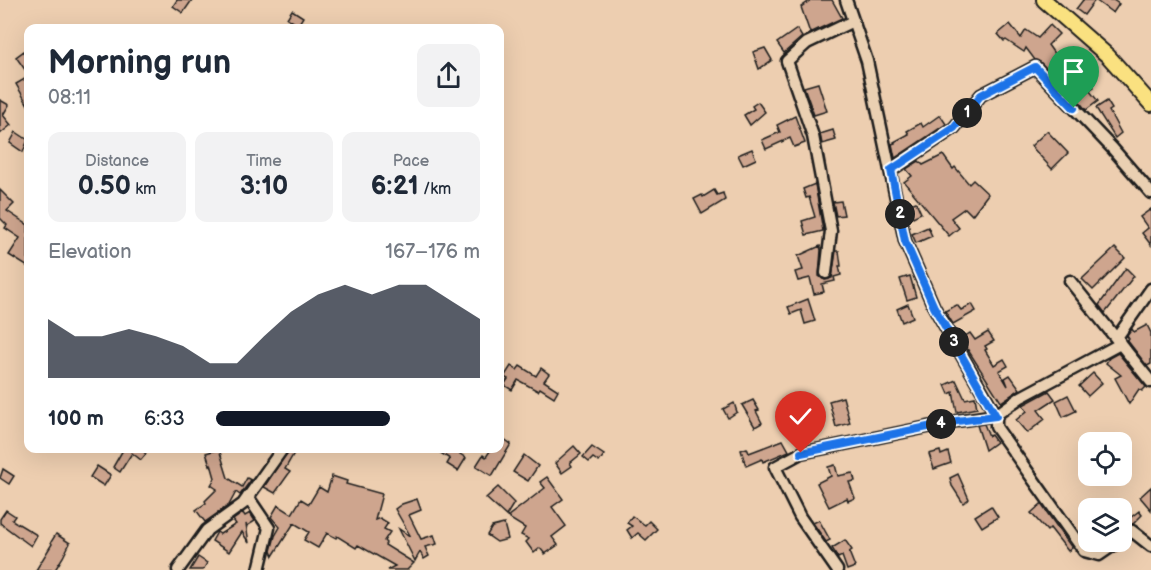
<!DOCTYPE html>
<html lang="en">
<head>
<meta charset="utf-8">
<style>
	:root { --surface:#fff; --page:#f2f2f3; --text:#1f2937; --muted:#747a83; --accent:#111827 }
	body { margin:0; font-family:"Balsamiq Sans",sans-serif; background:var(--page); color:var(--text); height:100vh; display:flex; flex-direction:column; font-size:22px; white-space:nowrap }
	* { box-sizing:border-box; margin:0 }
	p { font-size:20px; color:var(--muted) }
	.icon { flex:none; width:33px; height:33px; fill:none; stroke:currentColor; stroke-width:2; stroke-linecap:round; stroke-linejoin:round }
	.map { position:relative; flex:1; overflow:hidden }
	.panel { position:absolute; left:24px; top:24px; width:480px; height:429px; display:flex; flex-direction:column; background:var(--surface); border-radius:12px; box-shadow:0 6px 24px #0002 }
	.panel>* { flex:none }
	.controls { position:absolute; left:1078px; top:432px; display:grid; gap:12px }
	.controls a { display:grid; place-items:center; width:54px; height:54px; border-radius:12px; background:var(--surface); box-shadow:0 6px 24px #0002; font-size:30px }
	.pin { position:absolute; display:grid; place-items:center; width:51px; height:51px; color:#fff; margin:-62px -26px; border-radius:50% 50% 50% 0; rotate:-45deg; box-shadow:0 0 6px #0007 }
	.pin .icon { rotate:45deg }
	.km { position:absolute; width:30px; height:30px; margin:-15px; border-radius:50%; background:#222; color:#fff; font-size:16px; line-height:30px; text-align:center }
	.round { display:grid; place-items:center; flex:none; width:63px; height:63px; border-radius:12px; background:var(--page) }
	.head { display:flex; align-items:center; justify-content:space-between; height:102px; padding:0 24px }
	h1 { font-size:33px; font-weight:600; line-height:45px }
	.metrics { display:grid; grid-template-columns:repeat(3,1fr); gap:9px; height:102px; padding:6px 24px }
	.metrics div { display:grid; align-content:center; border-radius:12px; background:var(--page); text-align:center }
	.metrics b { font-size:26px; font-weight:600 }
	.metrics small { font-size:16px; font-weight:400 }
	.metrics p { font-size:16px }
	.chart { height:168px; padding:12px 24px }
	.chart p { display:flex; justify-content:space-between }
	.chart svg { width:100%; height:108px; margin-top:6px; fill:var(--accent); opacity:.7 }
	ul { padding:0 24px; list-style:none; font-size:20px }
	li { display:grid; grid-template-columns:96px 72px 1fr; align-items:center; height:45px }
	li i { height:15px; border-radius:8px; background:var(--accent) }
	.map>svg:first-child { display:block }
</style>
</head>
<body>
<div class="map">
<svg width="1151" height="570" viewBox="0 0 1151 570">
	<rect width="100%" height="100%" fill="#edceb0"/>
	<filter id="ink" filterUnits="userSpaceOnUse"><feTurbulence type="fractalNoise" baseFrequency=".0167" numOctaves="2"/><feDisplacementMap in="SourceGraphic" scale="12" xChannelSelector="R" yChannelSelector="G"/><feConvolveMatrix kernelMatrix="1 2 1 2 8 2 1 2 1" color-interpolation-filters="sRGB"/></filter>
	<g filter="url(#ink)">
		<g fill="#cea58e" stroke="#1c1c1c" stroke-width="1.5">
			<polygon points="177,0 192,0 183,13 173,6"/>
			<polygon points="811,0 832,0 842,18 810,33 801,7"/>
			<polygon points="1083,0 1113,0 1119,4 1113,13 1095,0 1084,15 1076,9"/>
			<polygon points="292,10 303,17 298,25 287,18"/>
			<polygon points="1010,24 1021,38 1026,30 1038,38 1050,25 1059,34 1048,45 1063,66 1052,74 1040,62 1035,60 1026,48 1024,52 1006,40 1004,41 998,34"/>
			<polygon points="797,29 802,37 784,53 777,43"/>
			<polygon points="28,48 28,74 16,57"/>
			<polygon points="765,48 772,60 759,69 753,52"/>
			<polygon points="1071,64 1084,80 1088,77 1094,87 1089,90 1098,101 1086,110 1078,100 1083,97 1075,85 1077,84 1065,68"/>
			<polygon points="28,77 28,105 16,84"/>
			<polygon points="818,83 827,111 814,115 804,87"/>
			<polygon points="0,100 9,105 3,115 11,125 0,134"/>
			<polygon points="1107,101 1112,109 1109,111 1121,133 1115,138 1096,108"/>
			<polygon points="758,102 765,112 750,125 744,115 754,109 752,106"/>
			<polygon points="940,115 946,124 895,158 892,144 895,143 894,142 909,134 907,131 921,123 923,127"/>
			<polygon points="795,116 805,143 794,147 790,138 766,149 762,140 780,132 777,125"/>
			<polygon points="833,130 836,140 822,144 820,134"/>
			<polygon points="1047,131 1068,153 1052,169 1031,146"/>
			<polygon points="16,132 28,140 23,152 10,143"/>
			<polygon points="752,149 756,159 743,165 738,155"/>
			<polygon points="943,155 953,169 955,167 969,184 973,180 988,194 972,215 965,208 951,218 959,228 949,236 904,182 912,176 906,169 919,161 923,165"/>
			<polygon points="815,184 823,231 806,235 802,221 815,217 809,197 806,198 803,189"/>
			<polygon points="0,190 14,204 7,211 28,225 28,267 9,255 20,238 5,228 7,225 0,218"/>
			<polygon points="714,190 717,195 723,193 725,200 702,214 694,199 702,195 703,197"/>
			<polygon points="841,201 844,215 836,216 833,202"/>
			<polygon points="916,202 921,213 913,217 908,205"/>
			<polygon points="1151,209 1151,245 1142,233 1148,228 1140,217"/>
			<polygon points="928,227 932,236 916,243 912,234"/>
			<polygon points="820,246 821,250 819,276 825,280 832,278 836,251 839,251 841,266 839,266 841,275 834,277 835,281 822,284 824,292 814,294 810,278 798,281 795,272 803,270 798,256"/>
			<polygon points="1115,248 1125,258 1093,290 1082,279"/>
			<polygon points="1126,268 1134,276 1105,313 1099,305"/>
			<polygon points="910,276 916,297 907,300 900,279"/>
			<polygon points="808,299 815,321 805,324 801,310 791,314 788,307"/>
			<polygon points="908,304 913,317 902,322 897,309"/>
			<polygon points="972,304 976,311 953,324 945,311 957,305 961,310"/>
			<polygon points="1147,325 1151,333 1151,364 1147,366 1127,340 1129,339 1127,336 1132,329 1134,332"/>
			<polygon points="988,332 994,341 985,346 987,349 985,350 994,365 1004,359 1008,366 999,371 1008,386 1005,378 1010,375 1020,389 1001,402 961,339 970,333 975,340"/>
			<polygon points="1118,353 1146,387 1142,391 1139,389 1129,404 1115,378 1121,375 1106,363 1109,358"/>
			<polygon points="511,366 517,370 520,366 536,376 541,368 549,374 544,381 558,390 554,397 540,388 538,391 518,380 512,390 504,385 508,379 504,377"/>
			<polygon points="1093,373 1102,383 1088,396 1079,386"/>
			<polygon points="956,380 965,399 975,397 977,408 957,412 953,392 949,394 945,385"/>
			<polygon points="1049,391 1055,399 1038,410 1045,419 1027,433 1016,420 1027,411 1023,405"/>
			<polygon points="1068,395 1076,411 1063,417 1056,401"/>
			<polygon points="843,397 850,423 836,427 829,401"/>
			<polygon points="753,400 759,410 756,411 762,423 755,427 742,405"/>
			<polygon points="734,403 737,412 728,418 723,409"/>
			<polygon points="984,424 989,436 991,435 996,442 985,450 977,425"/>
			<polygon points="500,436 511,444 492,476 476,466 483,455 486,457 492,448 500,448"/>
			<polygon points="783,440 789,451 763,462 762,459 746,466 741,450 747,448 749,453"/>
			<polygon points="574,446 581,454 570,463 572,466 562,473 555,463"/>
			<polygon points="592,447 604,455 599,462 593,458 589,462 583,457"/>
			<polygon points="124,448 140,448 146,454 141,460 132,453 120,472 113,467"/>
			<polygon points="290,448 297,448 285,469 290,472 275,493 264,487"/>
			<polygon points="433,448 451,448 466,458 458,471 447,464 450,459"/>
			<polygon points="219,449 228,478 242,487 247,478 251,480 240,495 236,492 229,505 205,522 196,510 206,503 205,501 217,489 211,485 215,478 211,464 210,465 206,453"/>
			<polygon points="940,451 941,455 948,452 951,463 934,469 929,454"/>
			<polygon points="524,455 538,466 528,481 513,472"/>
			<polygon points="835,465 838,476 853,473 855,481 849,482 855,498 848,501 847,498 829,507 817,483 831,476 828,467"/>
			<polygon points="97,466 111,475 104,486 90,477"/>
			<polygon points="3,469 14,476 9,484 0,478"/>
			<polygon points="958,474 969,499 963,503 952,486 950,478"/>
			<polygon points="332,476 347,481 346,484 382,494 375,520 380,518 388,523 384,529 390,532 384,541 386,543 385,545 414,563 407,570 387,570 395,566 358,545 356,548 337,536 336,538 327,533 318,548 304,540 309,532 294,523 273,556 271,551 275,536 280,527 271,517 278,505 292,514 301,499 309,504 319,487 327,492"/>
			<polygon points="547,477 563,499 552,507 566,526 552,537 558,545 545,554 540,548 534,553 526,542 529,539 521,535 525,528 507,517 545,488 540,482"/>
			<polygon points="498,487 514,503 506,516 486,498"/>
			<polygon points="1151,487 1151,510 1140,497"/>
			<polygon points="417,499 421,510 409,515 421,539 434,535 437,544 425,547 429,556 424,559 420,552 415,561 399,529 411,537 395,509 402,504"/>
			<polygon points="1041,504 1072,548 1068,551 1050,528 1047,531 1031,513"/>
			<polygon points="991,506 998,517 982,527 975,516"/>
			<polygon points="6,510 15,516 12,520 37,535 31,546 0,523 0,519"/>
			<polygon points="1139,511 1142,515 1133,524 1122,529 1122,524"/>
			<polygon points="243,513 245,516 250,513 255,521 247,526 246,524 249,543 242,532 229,552 212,541 217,532 220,534 236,524 233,520"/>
			<polygon points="632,516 645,525 649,521 657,529 646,540 638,533 632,538 627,530 632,526 627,523"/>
			<polygon points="819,520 830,540 826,542 813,523"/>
			<polygon points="504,524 508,539 497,542 487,535 492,527"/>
			<polygon points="56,534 70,543 63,557 55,570 36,570 52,544 51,542"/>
			<polygon points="845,540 852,550 849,552 855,567 847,570 842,556 838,558 832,548"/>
			<polygon points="198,557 207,563 203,570 190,570"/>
		</g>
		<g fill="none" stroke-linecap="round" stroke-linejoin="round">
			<g stroke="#1c1c1c" stroke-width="15">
				<g id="minor">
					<polyline points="846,0 867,61 905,241 934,307 996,415 996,427 1084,551 1099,555 1118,542"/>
					<polyline points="891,170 954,128 981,95 1035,67 1113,149 1151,193"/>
					<polyline points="826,273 831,231 813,136 787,61 807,43 853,21"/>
					<polyline points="1070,281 1151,382"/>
					<polyline points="248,497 269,528 259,570"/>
					<polyline points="1122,539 1132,531 1151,546"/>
					<polyline points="178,570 207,530 243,504 283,448"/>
					<polyline points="837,570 800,517 775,467 801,453 957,421 996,415 1021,397 1120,344 1118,336 1151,289"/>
				</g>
			</g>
			<g stroke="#1c1c1c" stroke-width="18">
				<polyline id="major" points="1044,0 1108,56 1151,104"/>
			</g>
			<use href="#minor" stroke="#ead0b2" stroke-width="10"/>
			<use href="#major" stroke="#fae180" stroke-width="14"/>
		</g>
	</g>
	<g fill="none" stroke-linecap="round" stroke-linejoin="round" filter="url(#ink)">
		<g stroke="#fff" stroke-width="12">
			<polyline id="route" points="801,453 957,421 996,416 934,307 905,241 891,170 954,128 981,95 1035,67 1074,108"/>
		</g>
		<use href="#route" stroke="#1a73e8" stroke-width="8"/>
	</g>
</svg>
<div class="controls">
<a><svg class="icon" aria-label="locate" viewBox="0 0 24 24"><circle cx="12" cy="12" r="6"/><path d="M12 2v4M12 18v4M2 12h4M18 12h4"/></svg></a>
<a><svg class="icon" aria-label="layers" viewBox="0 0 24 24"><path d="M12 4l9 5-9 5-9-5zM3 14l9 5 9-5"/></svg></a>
</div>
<div class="pin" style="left:1074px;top:108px;background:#1e9e55"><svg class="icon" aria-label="arrive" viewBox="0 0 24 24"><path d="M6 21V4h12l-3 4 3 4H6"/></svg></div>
<div class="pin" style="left:801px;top:453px;background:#d93025"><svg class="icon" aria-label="check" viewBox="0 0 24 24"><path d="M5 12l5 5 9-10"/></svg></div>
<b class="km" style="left:967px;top:113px">1</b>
<b class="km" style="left:900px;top:214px">2</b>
<b class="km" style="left:954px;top:342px">3</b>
<b class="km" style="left:941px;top:424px">4</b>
<section class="panel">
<div class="head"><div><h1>Morning run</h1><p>08:11</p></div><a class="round"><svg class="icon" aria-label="share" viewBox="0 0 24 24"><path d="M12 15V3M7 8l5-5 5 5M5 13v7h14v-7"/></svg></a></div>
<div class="metrics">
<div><p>Distance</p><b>0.50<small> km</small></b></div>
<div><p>Time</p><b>3:10</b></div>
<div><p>Pace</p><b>6:21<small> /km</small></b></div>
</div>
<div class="chart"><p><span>Elevation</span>167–176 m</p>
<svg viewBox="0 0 160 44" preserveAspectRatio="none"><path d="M0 44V20L10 27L20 27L30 24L40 27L50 31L60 38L70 38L80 27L90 17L100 10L110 6L120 10L130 6L140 6L150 13L160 20V44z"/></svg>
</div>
<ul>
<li><b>100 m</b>6:33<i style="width:66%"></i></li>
</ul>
</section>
</div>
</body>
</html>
